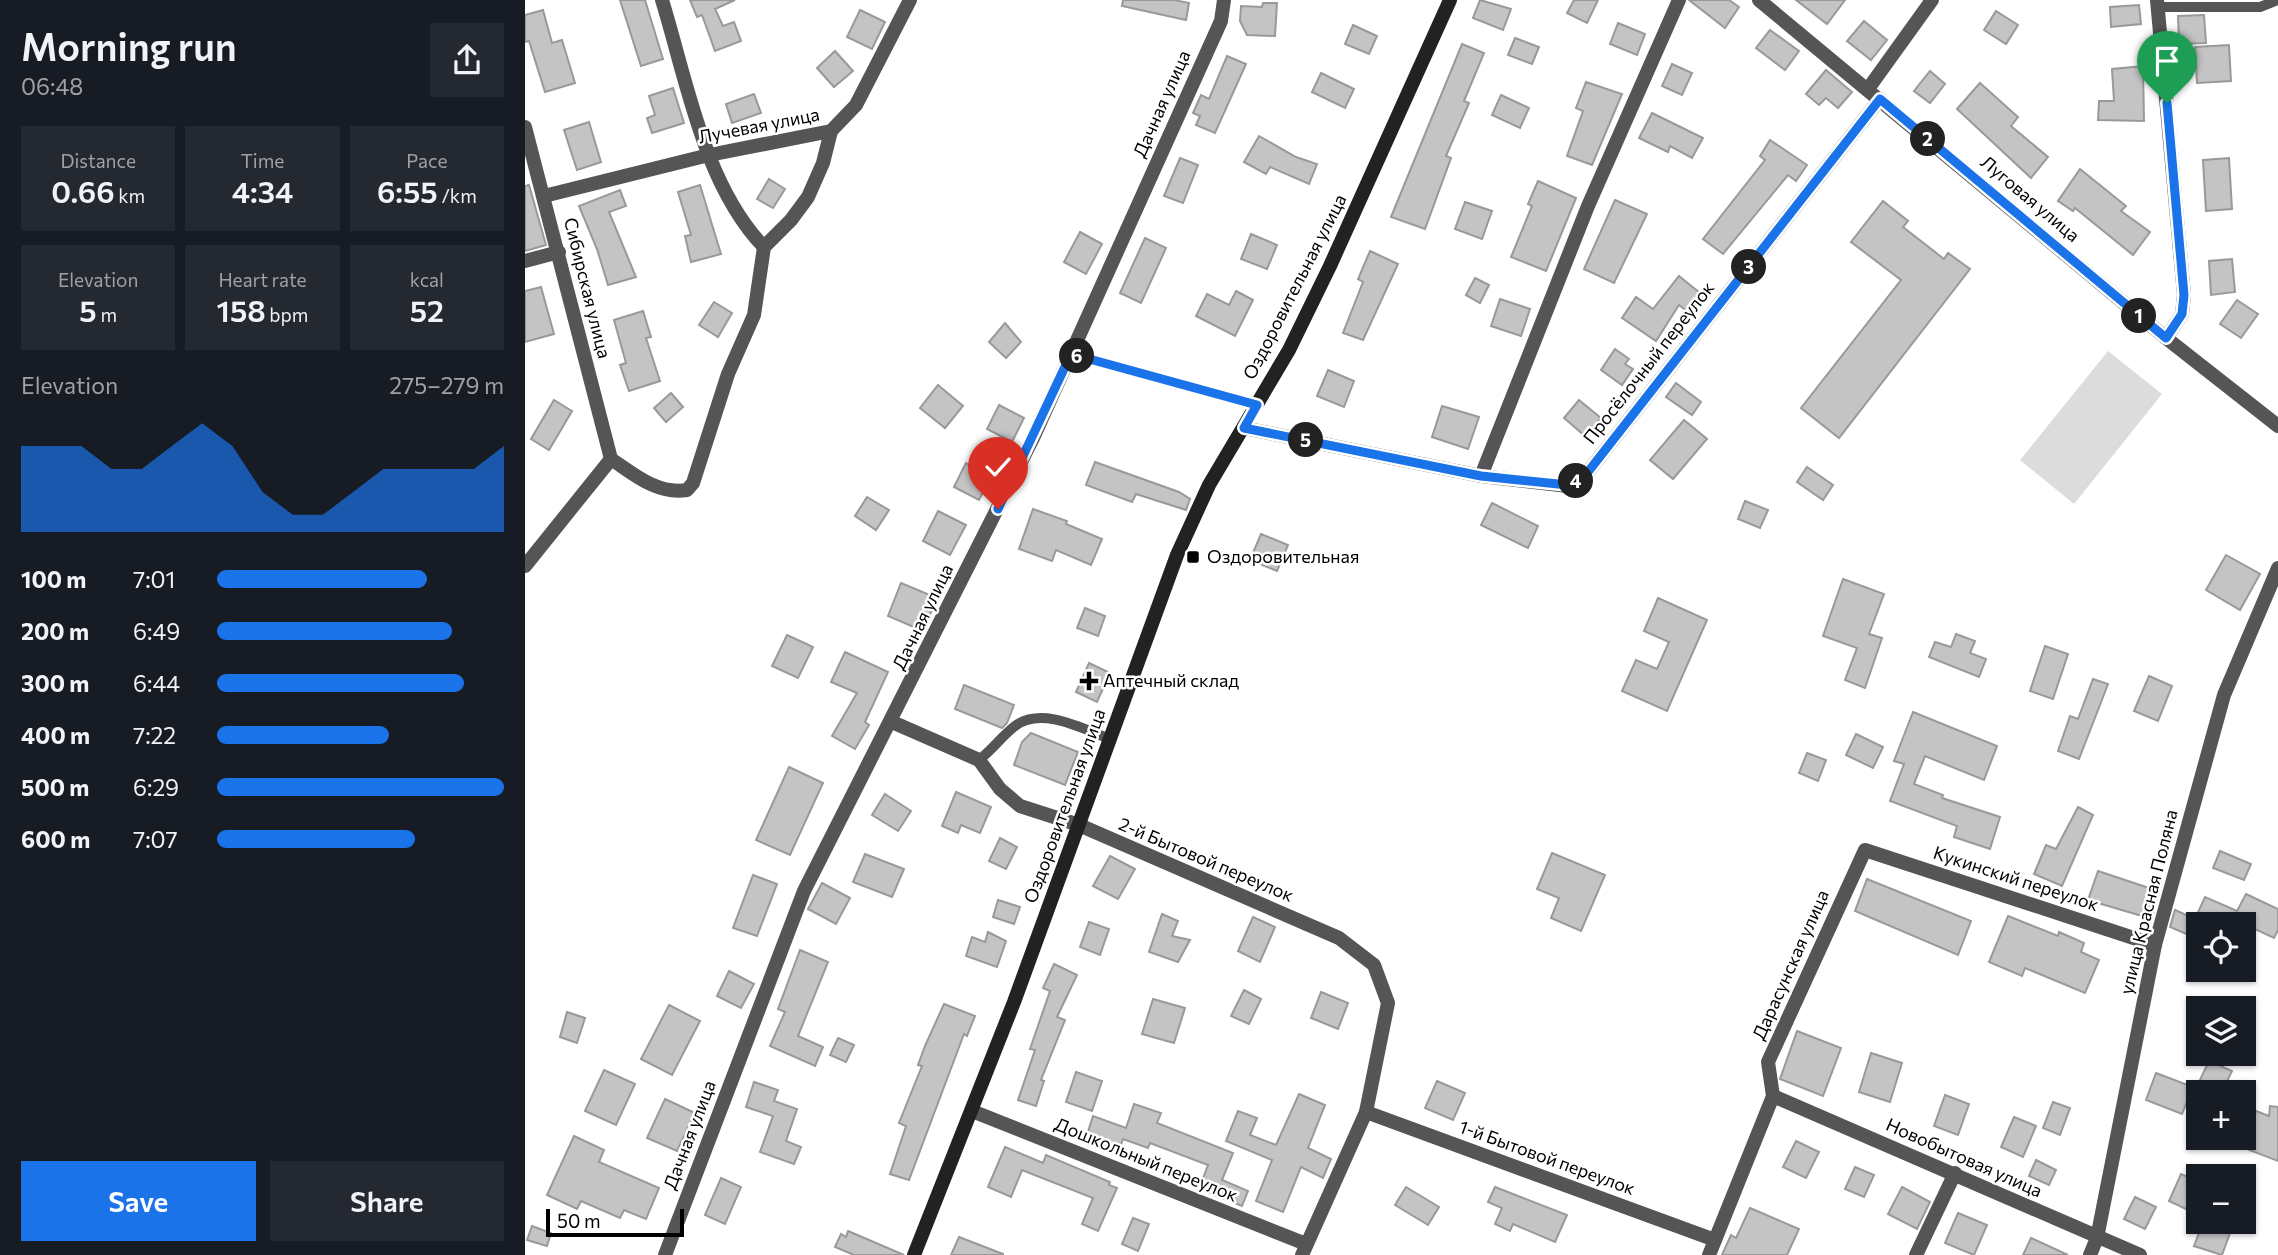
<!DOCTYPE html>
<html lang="en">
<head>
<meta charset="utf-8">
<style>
	:root { --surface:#171b24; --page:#242831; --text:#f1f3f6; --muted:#9ea1a6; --accent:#1a73e8 }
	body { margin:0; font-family:Commissioner,sans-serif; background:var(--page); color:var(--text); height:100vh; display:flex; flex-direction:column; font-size:26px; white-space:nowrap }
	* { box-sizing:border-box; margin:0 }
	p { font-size:23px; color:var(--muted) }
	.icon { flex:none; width:38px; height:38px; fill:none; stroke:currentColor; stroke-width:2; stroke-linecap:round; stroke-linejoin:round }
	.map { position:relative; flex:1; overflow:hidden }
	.sheet { display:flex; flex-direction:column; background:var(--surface); width:525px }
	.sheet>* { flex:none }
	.controls { position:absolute; left:1661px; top:912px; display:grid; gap:14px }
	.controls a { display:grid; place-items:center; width:70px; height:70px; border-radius:0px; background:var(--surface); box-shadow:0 2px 5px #0004; font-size:35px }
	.scale { position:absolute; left:21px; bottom:18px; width:138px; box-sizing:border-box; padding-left:7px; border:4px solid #000; border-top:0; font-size:19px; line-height:24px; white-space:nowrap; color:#000; -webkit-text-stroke:5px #fff; paint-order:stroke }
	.pin { position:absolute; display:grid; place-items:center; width:60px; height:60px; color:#fff; margin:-72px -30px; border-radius:50% 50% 50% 0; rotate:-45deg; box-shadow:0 0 7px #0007 }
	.pin .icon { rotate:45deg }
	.km { position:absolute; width:35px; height:35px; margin:-18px; border-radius:50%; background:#222; color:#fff; font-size:19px; line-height:35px; text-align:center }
	.round { display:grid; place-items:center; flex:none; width:74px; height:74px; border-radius:0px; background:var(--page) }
	.summary { display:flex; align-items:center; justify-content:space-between; height:119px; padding:0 21px }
	h1 { font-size:38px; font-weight:600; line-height:52px }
	.metrics { display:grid; grid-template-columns:repeat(3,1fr); gap:10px; height:119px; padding:7px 21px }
	.metrics div { display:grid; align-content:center; border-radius:0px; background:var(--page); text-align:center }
	.metrics b { font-size:30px; font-weight:600 }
	.metrics small { font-size:19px; font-weight:400 }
	.metrics p { font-size:19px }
	.chart { height:196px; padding:14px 21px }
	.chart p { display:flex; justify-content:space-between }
	.chart svg { width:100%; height:126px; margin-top:7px; fill:var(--accent); opacity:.7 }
	.button { display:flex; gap:14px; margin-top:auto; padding:14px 21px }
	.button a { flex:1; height:80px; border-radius:0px; background:var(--accent); color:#fff; font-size:28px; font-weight:600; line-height:80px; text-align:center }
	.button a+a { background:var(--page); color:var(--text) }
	ul { padding:0 21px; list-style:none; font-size:23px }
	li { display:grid; grid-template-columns:112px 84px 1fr; align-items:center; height:52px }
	li i { height:18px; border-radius:9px; background:var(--accent) }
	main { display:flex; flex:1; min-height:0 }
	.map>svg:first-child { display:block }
</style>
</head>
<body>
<main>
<section class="sheet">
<div class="summary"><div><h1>Morning run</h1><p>06:48</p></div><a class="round"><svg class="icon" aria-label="share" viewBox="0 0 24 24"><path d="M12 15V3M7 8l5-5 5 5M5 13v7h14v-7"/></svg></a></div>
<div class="metrics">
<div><p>Distance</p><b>0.66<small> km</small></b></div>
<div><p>Time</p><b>4:34</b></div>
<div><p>Pace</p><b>6:55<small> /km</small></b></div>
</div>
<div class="metrics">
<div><p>Elevation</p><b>5<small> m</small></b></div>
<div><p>Heart rate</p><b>158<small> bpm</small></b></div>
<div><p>kcal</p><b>52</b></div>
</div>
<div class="chart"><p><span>Elevation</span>275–279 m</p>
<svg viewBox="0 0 160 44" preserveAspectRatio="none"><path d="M0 44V14L10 14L20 14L30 22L40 22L50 14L60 6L70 14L80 30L90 38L100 38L110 30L120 22L130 22L140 22L150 22L160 14V44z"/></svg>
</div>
<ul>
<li><b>100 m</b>7:01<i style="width:73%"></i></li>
<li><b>200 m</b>6:49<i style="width:82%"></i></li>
<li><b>300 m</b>6:44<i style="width:86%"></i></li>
<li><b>400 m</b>7:22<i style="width:60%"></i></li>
<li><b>500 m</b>6:29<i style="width:100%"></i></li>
<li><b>600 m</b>7:07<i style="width:69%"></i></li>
</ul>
<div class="button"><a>Save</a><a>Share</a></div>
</section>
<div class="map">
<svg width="1753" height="1255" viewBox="0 0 1753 1255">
	<rect width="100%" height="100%" fill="#fff"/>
	<polygon fill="#dcdcdc" points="1583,351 1637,394 1549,504 1495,460"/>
	<g fill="#c4c4c4" stroke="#999" stroke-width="2">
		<polygon points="95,0 120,0 138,59 116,66"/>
		<polygon points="165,0 210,0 190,9 198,26 209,22 216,41 190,51 177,15 172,17"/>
		<polygon points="598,0 649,0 664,3 661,20 597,6"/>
		<polygon points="955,0 986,9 978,30 948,18"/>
		<polygon points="1049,0 1073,0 1062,23 1042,13"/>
		<polygon points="1164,0 1204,0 1214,7 1200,28"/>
		<polygon points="1271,0 1320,0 1302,24"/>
		<polygon points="738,3 752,3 750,36 722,35 715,21 716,6 737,7"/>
		<polygon points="1614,5 1616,24 1586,27 1585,7"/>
		<polygon points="18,10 27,43 37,40 50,83 20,92 4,41 0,42 0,15"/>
		<polygon points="335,10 360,22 347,49 322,37"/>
		<polygon points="1471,11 1493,25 1481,44 1459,30"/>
		<polygon points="1679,15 1681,43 1654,44 1653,16"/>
		<polygon points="1339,21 1362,40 1346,60 1322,41"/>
		<polygon points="1093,23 1120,34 1112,55 1085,44"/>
		<polygon points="828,25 852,36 844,54 820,44"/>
		<polygon points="1245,30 1274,51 1260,70 1231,48"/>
		<polygon points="990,38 1014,47 1007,64 983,55"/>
		<polygon points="937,44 959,53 939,101 944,103 921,156 926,158 900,229 866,217"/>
		<polygon points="1704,45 1706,81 1672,83 1670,47"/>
		<polygon points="310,51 328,71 309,87 292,68"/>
		<polygon points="702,56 721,64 690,133 671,125 675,116 668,113 676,95 684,99"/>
		<polygon points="1147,64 1167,73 1157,95 1137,86"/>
		<polygon points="1618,66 1619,121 1573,120 1574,101 1589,101 1587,69"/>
		<polygon points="1301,70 1327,92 1313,108 1301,98 1294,105 1281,94"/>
		<polygon points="1405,71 1420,84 1405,103 1389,91"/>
		<polygon points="796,73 829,89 820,108 787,92"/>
		<polygon points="1061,82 1097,94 1067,165 1042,156 1058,111 1051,108"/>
		<polygon points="1455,83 1493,117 1486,126 1523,157 1506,178 1432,109"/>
		<polygon points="148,88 159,123 127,133 122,118 130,115 124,96"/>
		<polygon points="229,94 236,113 207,123 201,104"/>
		<polygon points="976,95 1004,108 995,128 967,115"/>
		<polygon points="1127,113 1178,138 1167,158 1145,146 1143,152 1114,138"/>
		<polygon points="64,122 76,162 52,170 39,130"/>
		<polygon points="734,136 771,157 792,164 784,184 745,167 741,174 719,162"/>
		<polygon points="1245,140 1282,165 1271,181 1263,175 1198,254 1178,239 1240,160 1235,156"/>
		<polygon points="655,158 673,165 658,203 639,196"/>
		<polygon points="1704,158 1707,209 1681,211 1678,160"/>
		<polygon points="1555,169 1601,206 1596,211 1625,232 1608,255 1550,208 1548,211 1533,201"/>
		<polygon points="244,179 260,189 248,208 232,199"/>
		<polygon points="1013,181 1051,198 1021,271 986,257 1007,206 1003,204"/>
		<polygon points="4,185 21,245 0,251 0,186"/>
		<polygon points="175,185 196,254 166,262 160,236 166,235 153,192"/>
		<polygon points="95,190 101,206 84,212 111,277 83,285 72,249 54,206"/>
		<polygon points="1090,200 1122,214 1089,283 1059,269"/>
		<polygon points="1358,201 1383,221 1378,227 1419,259 1423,253 1445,269 1314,438 1276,408 1376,280 1326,242"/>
		<polygon points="940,202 967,211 957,239 930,229"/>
		<polygon points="555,232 577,244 561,274 539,262"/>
		<polygon points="726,234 752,245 742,269 716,259"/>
		<polygon points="620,238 641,248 616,303 595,293"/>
		<polygon points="845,251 873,264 838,340 818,333 838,282 833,279"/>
		<polygon points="1707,259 1710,292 1686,295 1684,261"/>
		<polygon points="1154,276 1181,298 1167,315 1154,305 1131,341 1097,318 1111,297 1128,309"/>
		<polygon points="950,278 964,285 955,303 941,295"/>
		<polygon points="16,287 29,334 0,342 0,291"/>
		<polygon points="711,291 728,300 710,336 671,316 682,294 704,305"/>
		<polygon points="975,299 1005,309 996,336 966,326"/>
		<polygon points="1712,300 1733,314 1716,338 1695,324"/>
		<polygon points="189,302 207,313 193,337 174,325"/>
		<polygon points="118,311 126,337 121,338 135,381 104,391 95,365 101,363 89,320"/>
		<polygon points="480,323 496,342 481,358 464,342"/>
		<polygon points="1090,349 1104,359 1100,364 1108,369 1097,385 1076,370"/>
		<polygon points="803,370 829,381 819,407 792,396"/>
		<polygon points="1151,383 1176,402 1167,415 1141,397"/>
		<polygon points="413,385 438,406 420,428 395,408"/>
		<polygon points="146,393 158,407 141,422 129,408"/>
		<polygon points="29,400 47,411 24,450 6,439"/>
		<polygon points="1054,400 1076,418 1060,436 1039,418"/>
		<polygon points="474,405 499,418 487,442 462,429"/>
		<polygon points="917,406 954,417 943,449 907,437"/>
		<polygon points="1159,420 1182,439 1148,479 1125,460"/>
		<polygon points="570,462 654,492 665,499 661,510 611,494 607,502 561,485"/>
		<polygon points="441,463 466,477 454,500 429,487"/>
		<polygon points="1282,467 1308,485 1298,500 1272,482"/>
		<polygon points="342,497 364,510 351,530 330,516"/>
		<polygon points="1220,501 1243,510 1235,528 1213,519"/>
		<polygon points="967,503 1013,526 1003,548 956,525"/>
		<polygon points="508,509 542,521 541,524 577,539 566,565 531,550 527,561 494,549"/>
		<polygon points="413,511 441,525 425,555 398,541"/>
		<polygon points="736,534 763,545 752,571 725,560"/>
		<polygon points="1701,555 1735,574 1715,610 1681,590"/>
		<polygon points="1318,579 1359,594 1344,634 1357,638 1340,688 1320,680 1332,648 1298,636"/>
		<polygon points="376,583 412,598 398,631 363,616"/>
		<polygon points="1133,598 1182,620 1142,711 1097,691 1111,660 1132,669 1144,642 1119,631"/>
		<polygon points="560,608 580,616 573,636 552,628"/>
		<polygon points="1431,634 1450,641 1445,653 1461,659 1454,677 1404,657 1410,642 1426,647"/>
		<polygon points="262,635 288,647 273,678 247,666"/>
		<polygon points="1520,646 1543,654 1528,699 1505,691"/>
		<polygon points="320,652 363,672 340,722 344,725 330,749 307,736 332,693 306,682"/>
		<polygon points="564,663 585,673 572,702 551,692"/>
		<polygon points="1624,676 1647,686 1633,721 1609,711"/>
		<polygon points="1568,679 1583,684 1554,759 1533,751 1545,716 1553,719"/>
		<polygon points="439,685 489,705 482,723 477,728 430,709"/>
		<polygon points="1388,712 1472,746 1459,780 1400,756 1389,784 1418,795 1417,798 1475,817 1465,849 1429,837 1432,826 1365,801 1379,764 1369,761"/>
		<polygon points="506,733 553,752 540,785 489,765 497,742"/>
		<polygon points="1331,734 1358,747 1348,768 1321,755"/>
		<polygon points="1282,753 1301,760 1293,781 1274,773"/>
		<polygon points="264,767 298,783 265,855 231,840"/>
		<polygon points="431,792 466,807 455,833 436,825 433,833 417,826"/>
		<polygon points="360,794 386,811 373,831 347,815"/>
		<polygon points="1553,807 1568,815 1537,886 1509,874 1521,845 1531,849"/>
		<polygon points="475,838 492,847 481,869 464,861"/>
		<polygon points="1695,851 1726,864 1719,880 1688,868"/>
		<polygon points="1027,853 1080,875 1056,931 1026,918 1034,898 1012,889"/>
		<polygon points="340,854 379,869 367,897 328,882"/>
		<polygon points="585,856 610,869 593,899 568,886"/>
		<polygon points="1573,871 1633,891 1627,919 1563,900"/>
		<polygon points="228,875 252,884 232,936 208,928"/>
		<polygon points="1342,879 1446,921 1433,955 1330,911"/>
		<polygon points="297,883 325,898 311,924 283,909"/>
		<polygon points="1721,894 1753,909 1753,930 1749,938 1730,929 1720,955 1718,924 1673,924 1673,939 1645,927 1650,910 1670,919 1680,897 1712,911"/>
		<polygon points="473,900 495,907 489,924 468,917"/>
		<polygon points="637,914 653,921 647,936 665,940 653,962 624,952"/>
		<polygon points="1483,916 1533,936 1534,932 1559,943 1556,952 1574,960 1560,993 1500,968 1497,976 1464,962"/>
		<polygon points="728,917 750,927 735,962 713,951"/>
		<polygon points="564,922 584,929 575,955 555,947"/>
		<polygon points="463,932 481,941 472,967 441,956 447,937 460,942"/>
		<polygon points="275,950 303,962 273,1036 298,1047 290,1066 245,1046 260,1012 253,1009"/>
		<polygon points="529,964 552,975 532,1017 540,1020 516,1080 519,1081 511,1106 493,1100 510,1050 505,1049 525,991 518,988"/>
		<polygon points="204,971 229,984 216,1008 192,996"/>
		<polygon points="719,990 736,999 724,1024 706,1016"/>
		<polygon points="796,992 823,1003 813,1029 786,1018"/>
		<polygon points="628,999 660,1008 649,1043 617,1034"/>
		<polygon points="419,1004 450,1016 442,1036 439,1034 384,1180 365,1174 381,1126 374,1123 397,1066 393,1065 400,1046"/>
		<polygon points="144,1005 175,1021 147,1075 116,1059"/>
		<polygon points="42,1012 60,1018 52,1043 35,1037"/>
		<polygon points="1272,1031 1316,1048 1298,1096 1255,1079"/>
		<polygon points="313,1038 329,1045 321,1062 305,1055"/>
		<polygon points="1346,1053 1377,1063 1365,1102 1334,1092"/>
		<polygon points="1684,1061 1707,1071 1697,1092 1674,1082"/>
		<polygon points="79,1070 110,1084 91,1125 60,1111"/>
		<polygon points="551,1072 577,1081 567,1111 541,1102"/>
		<polygon points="1631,1073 1668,1087 1657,1114 1621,1100"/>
		<polygon points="912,1081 940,1093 928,1120 900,1108"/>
		<polygon points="229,1082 253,1090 249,1101 272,1109 261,1141 276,1147 269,1164 235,1152 248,1116 221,1107"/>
		<polygon points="774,1094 800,1105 783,1148 806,1159 798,1178 776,1167 758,1212 731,1201 747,1160 701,1141 713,1111 732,1118 725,1135 751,1145"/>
		<polygon points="1420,1095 1444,1104 1433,1135 1409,1126"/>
		<polygon points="140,1099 170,1113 152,1151 122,1138"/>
		<polygon points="1528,1102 1545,1108 1535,1135 1518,1128"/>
		<polygon points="609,1104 636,1113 632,1123 708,1153 697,1180 723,1191 717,1206 674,1189 683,1165 625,1143 623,1148 598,1139 593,1153 560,1141 568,1116 601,1128"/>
		<polygon points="1718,1106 1744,1116 1745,1106 1753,1107 1753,1161 1696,1139 1722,1138 1718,1136"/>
		<polygon points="1489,1117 1511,1126 1498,1157 1476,1147"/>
		<polygon points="49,1136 79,1150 74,1162 134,1188 121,1219 99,1210 95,1218 56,1201 52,1209 22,1195"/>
		<polygon points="1271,1141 1294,1152 1281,1178 1258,1167"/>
		<polygon points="480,1147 518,1163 521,1155 585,1182 584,1185 592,1188 573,1231 557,1224 568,1198 497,1170 486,1197 463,1187"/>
		<polygon points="1511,1160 1531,1170 1524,1185 1504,1176"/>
		<polygon points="1330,1167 1349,1175 1339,1197 1320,1189"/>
		<polygon points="1656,1174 1673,1182 1673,1204 1669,1213 1644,1201"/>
		<polygon points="196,1178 216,1187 200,1224 180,1215"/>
		<polygon points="881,1187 914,1207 903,1225 870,1205"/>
		<polygon points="970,1187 1042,1215 1030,1242 988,1224 985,1231 970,1224 977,1208 963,1202"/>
		<polygon points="1377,1187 1405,1202 1392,1229 1363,1214"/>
		<polygon points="1610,1197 1631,1207 1620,1229 1599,1219"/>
		<polygon points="1225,1208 1274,1229 1262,1255 1197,1255 1206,1235 1211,1238"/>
		<polygon points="1433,1213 1462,1225 1449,1255 1420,1243"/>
		<polygon points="608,1218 624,1224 613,1251 597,1244"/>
		<polygon points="1678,1222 1709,1222 1697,1255 1669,1246"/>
		<polygon points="7,1226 26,1233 22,1246 2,1240"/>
		<polygon points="323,1231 379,1255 329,1255 310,1247 316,1234 321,1237"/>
		<polygon points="434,1237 478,1254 478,1255 426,1255"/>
		<polygon points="1506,1238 1543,1255 1498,1255"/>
	</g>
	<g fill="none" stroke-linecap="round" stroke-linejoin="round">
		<g stroke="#555" stroke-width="10">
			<polyline points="1633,7 1735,7 1753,0"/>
			<polyline points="546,354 732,405"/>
			<path d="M454,760C467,750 477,736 490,726C517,706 558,729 585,739"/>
		</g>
		<g stroke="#555" stroke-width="14">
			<path d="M137,0C162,81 179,185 239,247"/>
			<polyline points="1234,0 1641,338 1753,426"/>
			<polyline points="1632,0 1659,295 1657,314 1641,338"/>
			<polyline points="1343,89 1407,0"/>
			<polyline points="0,127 86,459"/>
			<polyline points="19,196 184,155 306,131 331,105 385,0"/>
			<polyline points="0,261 34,252"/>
			<polyline points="719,428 956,476 1043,486 1059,477 1355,99"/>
			<polyline points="956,476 1063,206 1154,0"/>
			<path d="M0,566L86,459C109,474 132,495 162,490L168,483L203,374L229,315L239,247L266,220L283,197L298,163L306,131"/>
			<polyline points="367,722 454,760 475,789 495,806 554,825 814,938 849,965 863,1003 841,1112 777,1255"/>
			<polyline points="1248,1096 1615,1255"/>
			<polyline points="447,1111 781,1244"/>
			<polyline points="841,1112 1190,1240"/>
			<polyline points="140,1255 279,891 508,438 696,21 699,0"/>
			<polyline points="1184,1255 1248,1096 1243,1062 1340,850 1630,945"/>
			<polyline points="1391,1255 1430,1173"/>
			<polyline points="1565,1255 1572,1238 1630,945 1699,695 1753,568"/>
		</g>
		<polyline stroke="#222" stroke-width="14" points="389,1255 489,1002 652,555 684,485 764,350 805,266 925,0"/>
	</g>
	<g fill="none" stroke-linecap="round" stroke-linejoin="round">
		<g stroke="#fff" stroke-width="14">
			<polyline id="route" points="473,509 546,354 732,405 719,428 956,476 1043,485 1059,477 1355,99 1641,338 1657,314 1659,295 1642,103"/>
		</g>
		<use href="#route" stroke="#1a73e8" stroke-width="9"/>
	</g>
	<g fill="#000" stroke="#fff" stroke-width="2.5">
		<rect x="661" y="550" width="14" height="14" rx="3.5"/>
		<path d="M560.5 670.5h7v7h7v7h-7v7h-7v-7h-7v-7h7z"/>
	</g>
	<g text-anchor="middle" stroke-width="5" stroke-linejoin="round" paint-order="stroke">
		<g font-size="18" fill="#000" stroke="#fff">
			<text transform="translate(637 104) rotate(-66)" y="6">Дачная улица</text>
			<text transform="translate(234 126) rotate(-11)" y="6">Лучевая улица</text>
			<text transform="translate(1505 199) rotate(40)" y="6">Луговая улица</text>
			<text transform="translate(770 287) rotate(-63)" y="6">Оздоровительная улица</text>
			<text transform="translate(62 288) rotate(76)" y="6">Сибирская улица</text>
			<text transform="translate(1124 363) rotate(-52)" y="6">Просёлочный переулок</text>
			<text transform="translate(398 617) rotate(-64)" y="6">Дачная улица</text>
			<text transform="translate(540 806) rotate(-70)" y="6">Оздоровительная улица</text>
			<text transform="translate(681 860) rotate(23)" y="6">2-й Бытовой переулок</text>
			<text transform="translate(1491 879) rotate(18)" y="6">Кукинский переулок</text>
			<text transform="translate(1624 902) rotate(-76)" y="6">улица Красная Поляна</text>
			<text transform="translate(1266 965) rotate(-66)" y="6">Дарасунская улица</text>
			<text transform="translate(165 1135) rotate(-69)" y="6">Дачная улица</text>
			<text transform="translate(1022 1158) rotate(20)" y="6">1-й Бытовой переулок</text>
			<text transform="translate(1439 1158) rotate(24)" y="6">Новобытовая улица</text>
			<text transform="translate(621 1160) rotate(22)" y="6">Дошкольный переулок</text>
		</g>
		<g font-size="18" fill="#000" stroke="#fff" text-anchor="start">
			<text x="682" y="563">Оздоровительная</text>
			<text x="578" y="687">Аптечный склад</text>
		</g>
	</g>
</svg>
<div class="controls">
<a><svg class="icon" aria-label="locate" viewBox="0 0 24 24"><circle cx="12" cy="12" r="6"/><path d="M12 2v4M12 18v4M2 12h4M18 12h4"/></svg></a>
<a><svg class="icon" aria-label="layers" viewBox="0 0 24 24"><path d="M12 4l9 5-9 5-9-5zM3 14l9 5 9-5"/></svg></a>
<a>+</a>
<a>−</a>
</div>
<div class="scale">50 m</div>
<div class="pin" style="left:1642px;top:103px;background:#1e9e55"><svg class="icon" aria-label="arrive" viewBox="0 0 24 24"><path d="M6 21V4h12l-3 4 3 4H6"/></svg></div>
<div class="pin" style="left:473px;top:509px;background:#d93025"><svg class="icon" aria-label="check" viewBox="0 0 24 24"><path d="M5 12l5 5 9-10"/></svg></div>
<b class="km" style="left:1614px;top:316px">1</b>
<b class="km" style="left:1403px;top:139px">2</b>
<b class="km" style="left:1224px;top:267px">3</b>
<b class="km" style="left:1051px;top:481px">4</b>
<b class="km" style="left:781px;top:440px">5</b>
<b class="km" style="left:552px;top:356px">6</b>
</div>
</main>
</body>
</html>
